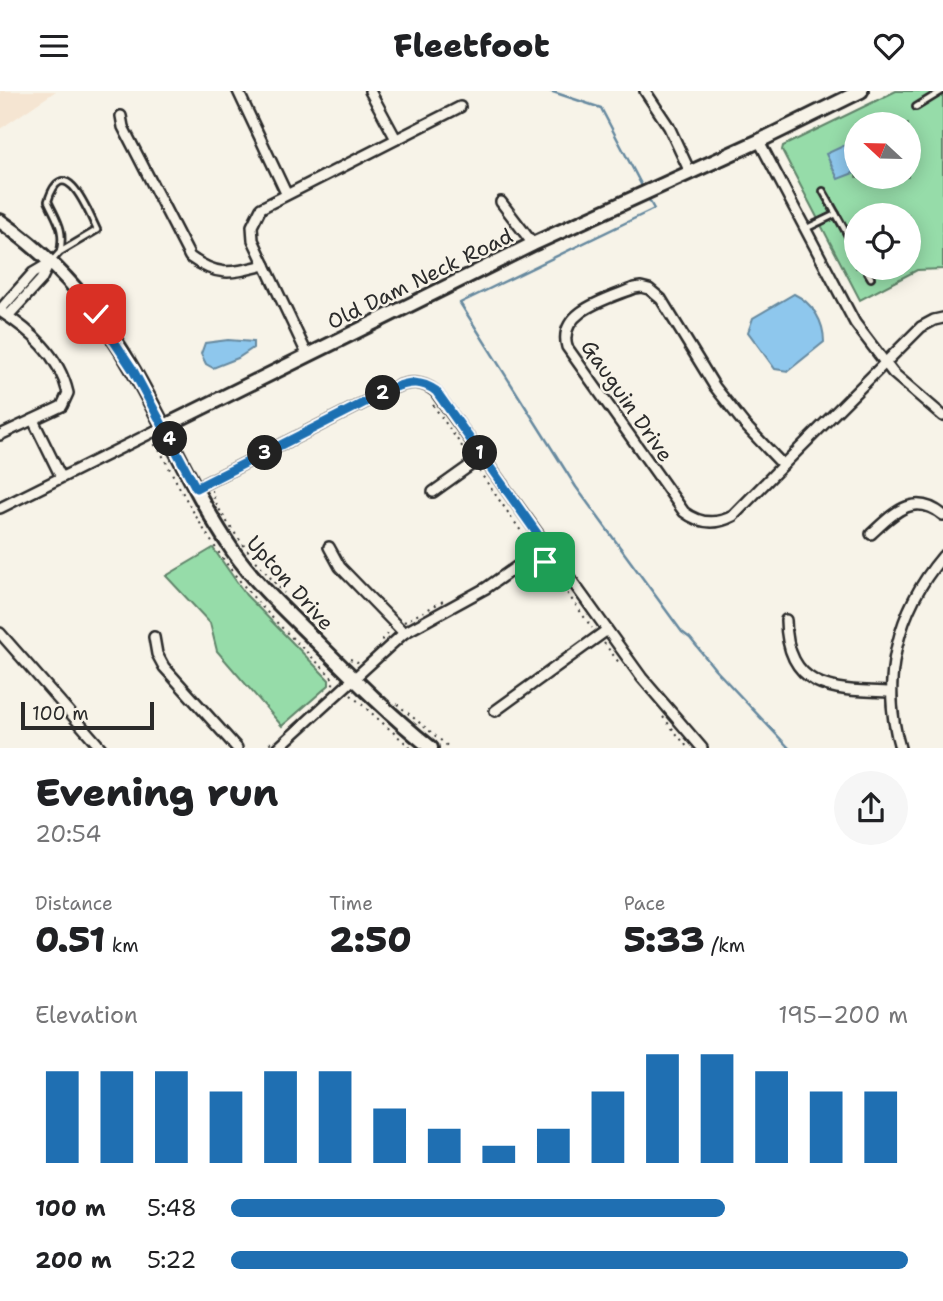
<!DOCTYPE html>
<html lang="en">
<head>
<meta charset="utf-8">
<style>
	:root { --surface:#fff; --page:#f6f6f6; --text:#202124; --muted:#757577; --accent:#1f6fb2 }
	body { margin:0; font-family:"Shantell Sans",sans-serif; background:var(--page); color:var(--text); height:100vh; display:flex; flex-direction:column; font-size:26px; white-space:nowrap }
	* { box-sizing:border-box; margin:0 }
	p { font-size:23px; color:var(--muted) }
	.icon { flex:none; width:38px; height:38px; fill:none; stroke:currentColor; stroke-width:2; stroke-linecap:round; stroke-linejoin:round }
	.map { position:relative; height:657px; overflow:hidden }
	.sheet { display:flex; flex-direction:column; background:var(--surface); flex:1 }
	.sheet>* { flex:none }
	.needle { width:46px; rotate:292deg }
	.controls { position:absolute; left:844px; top:21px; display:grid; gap:14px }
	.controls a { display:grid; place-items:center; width:77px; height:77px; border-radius:50%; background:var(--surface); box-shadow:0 4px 18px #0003; font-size:35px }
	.scale { position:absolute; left:21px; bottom:18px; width:133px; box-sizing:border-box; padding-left:7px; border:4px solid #2b2b2b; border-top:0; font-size:19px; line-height:24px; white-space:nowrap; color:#2b2b2b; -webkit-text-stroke:5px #f7f3e8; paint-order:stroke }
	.pin { position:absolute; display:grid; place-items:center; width:60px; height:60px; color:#fff; margin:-30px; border-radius:14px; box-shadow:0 4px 10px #0006 }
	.km { position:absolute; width:35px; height:35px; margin:-18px; border-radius:50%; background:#222; color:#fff; font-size:19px; line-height:35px; text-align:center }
	.round { display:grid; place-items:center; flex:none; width:74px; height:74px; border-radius:37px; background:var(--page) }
	.headline { display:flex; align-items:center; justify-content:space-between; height:119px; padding:0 35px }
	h1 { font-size:38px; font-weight:800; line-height:52px }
	.figures { display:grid; grid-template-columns:repeat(3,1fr); gap:10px; height:119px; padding:7px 35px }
	.figures div { display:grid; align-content:center }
	.figures b { font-size:35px; font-weight:800 }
	.figures small { font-size:19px; font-weight:400 }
	.figures p { font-size:19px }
	.chart { height:196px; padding:14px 35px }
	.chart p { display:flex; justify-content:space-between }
	.chart svg { width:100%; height:126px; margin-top:7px; stroke:var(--accent); stroke-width:6 }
	ul { padding:0 35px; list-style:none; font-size:23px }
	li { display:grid; grid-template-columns:112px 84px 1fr; align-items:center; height:52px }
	li i { height:18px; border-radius:9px; background:var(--accent) }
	header { display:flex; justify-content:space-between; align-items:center; height:91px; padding:0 35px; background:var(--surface); font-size:32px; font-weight:800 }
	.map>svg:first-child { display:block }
</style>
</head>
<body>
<header><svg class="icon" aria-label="menu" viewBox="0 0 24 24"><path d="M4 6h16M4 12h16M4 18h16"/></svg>Fleetfoot<svg class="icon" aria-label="heart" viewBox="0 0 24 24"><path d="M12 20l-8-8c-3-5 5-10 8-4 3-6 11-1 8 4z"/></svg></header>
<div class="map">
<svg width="943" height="657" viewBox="0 0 943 657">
	<rect width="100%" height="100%" fill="#f7f3e8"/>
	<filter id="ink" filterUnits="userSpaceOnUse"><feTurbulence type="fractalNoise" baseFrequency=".0143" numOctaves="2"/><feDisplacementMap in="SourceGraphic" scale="14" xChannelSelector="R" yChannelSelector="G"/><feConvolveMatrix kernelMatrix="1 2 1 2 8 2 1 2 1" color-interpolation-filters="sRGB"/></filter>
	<g filter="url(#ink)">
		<polygon fill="#f5e5d2" points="0,0 56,0 0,38"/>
		<g fill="#96dca9" stroke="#60846a" stroke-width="2" fill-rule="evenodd">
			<path d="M896,0H943V178L917,179L860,209L782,59L783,55ZM856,33H908V86H856ZM856,124H908V177H856Z"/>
			<polygon points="213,457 246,504 329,589 329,594 282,635 217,560 210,532 166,485"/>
		</g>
		<g fill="#8ec7ed" stroke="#66899f" stroke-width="2">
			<polygon points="856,49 856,81 838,88 826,63"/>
			<path d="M794,203C813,212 824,231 824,251L788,280L775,278L748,241L753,227Z"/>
			<polygon points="228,249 253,251 253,257 238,267 213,277 206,273 201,263 205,252"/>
		</g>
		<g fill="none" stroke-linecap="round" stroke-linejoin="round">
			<g stroke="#66899f" stroke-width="2.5">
				<polyline points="550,0 601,17 642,95"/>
				<polyline points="649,109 654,118 460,212 576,396 682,541 690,547 715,578 789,657"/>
			</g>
			<g stroke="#2b2b2b" stroke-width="10">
				<g id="lane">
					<polyline points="916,16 942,0"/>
					<polyline points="823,100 836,123"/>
					<polyline points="805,138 836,123 856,159"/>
					<path d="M50,172L60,161L97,139C88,120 64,59 48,110C57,130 65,138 60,161"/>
					<polyline points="865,177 871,187"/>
				</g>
			</g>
			<g stroke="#2b2b2b" stroke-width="14">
				<g id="street">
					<polyline points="238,0 286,102"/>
					<polyline points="370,0 396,48"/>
					<polyline points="645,0 669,36 690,81"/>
					<path d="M121,25L123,36L190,166C219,187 232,182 265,174"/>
					<polyline points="759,50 855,232 893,282 943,325"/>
					<polyline points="501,111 533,153"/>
					<path d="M641,196L649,198L661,208L715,296L745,334L783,374L733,425C716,434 700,433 684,421L567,256C557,220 608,208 634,197Z"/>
					<polyline points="0,219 33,182 50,172"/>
					<path d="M0,220C31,240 59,264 68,302L62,315L0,344"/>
					<polyline points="8,225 41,189 48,175"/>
					<polyline points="308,265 253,149 252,135 261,117 460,16"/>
					<polyline points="33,329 61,386"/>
					<polyline points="783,374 921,236 934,229 943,227"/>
					<path d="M196,397L393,297C409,291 421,289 435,300L642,587L702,657"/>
					<polyline points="433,401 482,366"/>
					<polyline points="0,417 163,336"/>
					<path d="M871,443C893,423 913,400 943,424"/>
					<polyline points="329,456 340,476 404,542"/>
					<path d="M786,529C787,601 836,599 891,601"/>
					<polyline points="0,542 101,657"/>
					<polyline points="154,546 157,563 164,576 237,657"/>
					<polyline points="495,620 607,539"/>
					<polyline points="278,657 404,542 486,497 546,455"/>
					<path d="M900,657C880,589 897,519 943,465"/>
				</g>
			</g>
			<g stroke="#2b2b2b" stroke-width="18">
				<g id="secondary">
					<path d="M0,130C55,168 100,221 133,279C167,338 194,403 233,460C257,494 289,523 319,553C355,589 391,625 431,657"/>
					<polyline points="163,336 533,153 759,50 861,0"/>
				</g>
			</g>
			<g stroke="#2b2b2b" stroke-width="2" stroke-dasharray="2 5" stroke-linecap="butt">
				<polyline points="433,314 468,364"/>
				<path d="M158,350L153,353L158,356C184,405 209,453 244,495C270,527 302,556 331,585L334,591L331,595"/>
				<polyline points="479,380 530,453 533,453"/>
				<path d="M212,399C215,424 266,482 284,502"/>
				<polyline points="543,468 592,537"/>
				<polyline points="404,531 445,509"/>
				<polyline points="382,549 391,540"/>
				<polyline points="604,552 620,573"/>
				<polyline points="350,568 357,571 360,569"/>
				<polyline points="351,604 411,657"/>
				<polyline points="397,613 450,657"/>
				<polyline points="663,626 688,657"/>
				<polyline points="264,657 271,651"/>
			</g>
			<use href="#lane" stroke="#f7f3e8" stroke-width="4.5"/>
			<use href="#street" stroke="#f7f3e8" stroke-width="9"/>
			<use href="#secondary" stroke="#f7f3e8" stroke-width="12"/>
		</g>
	</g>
	<g fill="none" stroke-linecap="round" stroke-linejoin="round" filter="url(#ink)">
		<g stroke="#fff" stroke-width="14">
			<path id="route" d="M96,223L133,279L196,397L393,297C409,291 421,289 436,300L546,455L542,470L545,471"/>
		</g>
		<use href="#route" stroke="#1f6fb2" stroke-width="9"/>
	</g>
	<g text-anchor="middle" stroke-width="5" stroke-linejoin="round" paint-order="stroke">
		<g font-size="21" fill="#2b2b2b" stroke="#f7f3e8">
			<text transform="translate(420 188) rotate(-26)" y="7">Old Dam Neck Road</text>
			<text transform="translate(627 310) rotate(55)" y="7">Gauguin Drive</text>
			<text transform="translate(290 492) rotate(48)" y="7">Upton Drive</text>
		</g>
	</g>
</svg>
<div class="controls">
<a><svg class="needle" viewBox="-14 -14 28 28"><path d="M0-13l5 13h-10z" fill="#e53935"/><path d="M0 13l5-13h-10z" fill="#757577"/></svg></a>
<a><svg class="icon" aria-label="locate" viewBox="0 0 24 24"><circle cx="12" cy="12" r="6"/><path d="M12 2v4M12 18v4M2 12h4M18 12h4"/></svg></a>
</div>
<div class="scale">100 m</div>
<div class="pin" style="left:545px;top:471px;background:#1e9e55"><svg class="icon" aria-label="arrive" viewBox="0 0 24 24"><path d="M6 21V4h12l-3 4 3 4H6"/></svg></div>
<div class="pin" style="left:96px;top:223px;background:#d93025"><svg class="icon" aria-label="check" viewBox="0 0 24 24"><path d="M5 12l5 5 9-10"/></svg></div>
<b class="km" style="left:480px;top:362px">1</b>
<b class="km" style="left:383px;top:302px">2</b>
<b class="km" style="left:265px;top:362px">3</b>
<b class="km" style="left:170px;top:348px">4</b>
</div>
<section class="sheet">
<div class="headline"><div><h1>Evening run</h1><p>20:54</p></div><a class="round"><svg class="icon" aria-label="share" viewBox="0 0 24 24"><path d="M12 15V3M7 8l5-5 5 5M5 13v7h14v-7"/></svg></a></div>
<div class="figures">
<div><p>Distance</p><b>0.51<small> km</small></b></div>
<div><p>Time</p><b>2:50</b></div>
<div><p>Pace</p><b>5:33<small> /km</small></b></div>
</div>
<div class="chart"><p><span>Elevation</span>195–200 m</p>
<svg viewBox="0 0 160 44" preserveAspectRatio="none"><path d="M5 44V12M15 44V12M25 44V12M35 44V19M45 44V12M55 44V12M65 44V25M75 44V32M85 44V38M95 44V32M105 44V19M115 44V6M125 44V6M135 44V12M145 44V19M155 44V19"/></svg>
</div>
<ul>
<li><b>100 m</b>5:48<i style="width:73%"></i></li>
<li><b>200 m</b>5:22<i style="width:100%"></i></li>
</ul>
</section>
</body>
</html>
